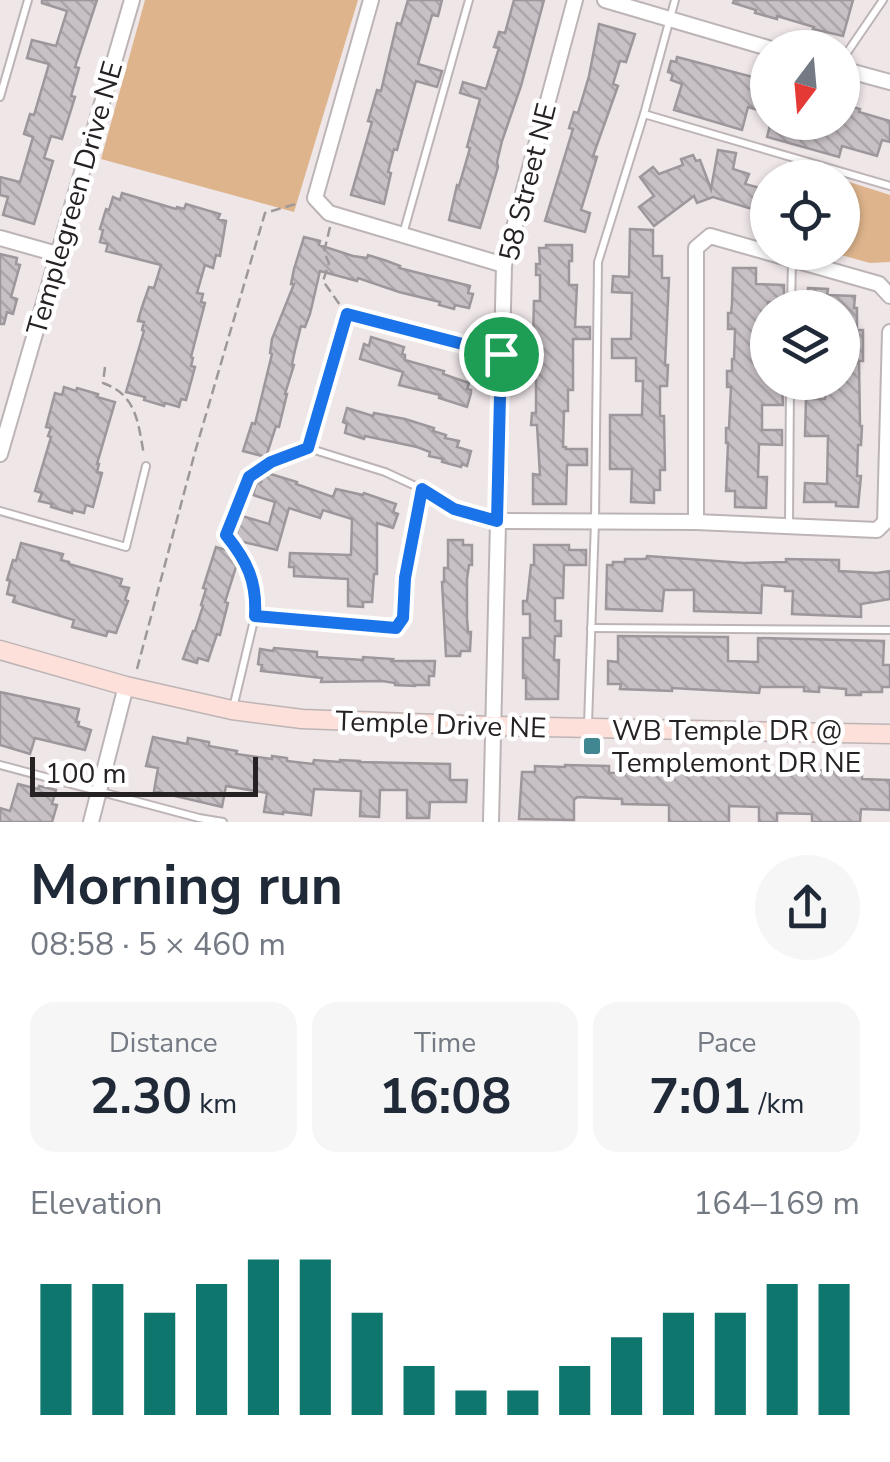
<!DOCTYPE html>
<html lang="en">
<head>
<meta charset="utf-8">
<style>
	:root { --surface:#fff; --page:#f6f6f7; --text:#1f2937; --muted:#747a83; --accent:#0f766e }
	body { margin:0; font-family:"Nunito Sans",sans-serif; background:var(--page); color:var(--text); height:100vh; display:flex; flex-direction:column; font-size:38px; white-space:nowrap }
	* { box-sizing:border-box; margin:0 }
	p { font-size:32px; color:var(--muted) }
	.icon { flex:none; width:55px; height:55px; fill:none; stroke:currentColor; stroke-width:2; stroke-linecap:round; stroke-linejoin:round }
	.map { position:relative; height:822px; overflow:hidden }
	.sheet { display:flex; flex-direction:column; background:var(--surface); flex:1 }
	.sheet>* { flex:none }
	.needle { width:65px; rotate:196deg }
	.controls { position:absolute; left:750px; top:30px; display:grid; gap:20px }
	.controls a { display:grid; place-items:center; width:110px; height:110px; border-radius:50%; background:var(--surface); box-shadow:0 2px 8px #0004; font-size:50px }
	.scale { position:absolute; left:30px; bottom:25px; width:228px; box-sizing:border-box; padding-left:10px; border:5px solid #262223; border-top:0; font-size:28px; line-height:35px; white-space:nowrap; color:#262223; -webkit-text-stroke:8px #fff; paint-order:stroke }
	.pin { position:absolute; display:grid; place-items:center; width:85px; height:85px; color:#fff; margin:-42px; border:5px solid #fff; border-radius:50%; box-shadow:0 2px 10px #0007 }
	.round { display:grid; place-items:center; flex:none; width:105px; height:105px; border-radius:52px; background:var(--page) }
	.headline { display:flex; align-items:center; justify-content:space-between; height:170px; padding:0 30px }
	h1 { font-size:55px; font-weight:700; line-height:75px }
	.stats { display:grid; grid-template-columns:repeat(3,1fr); gap:15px; height:170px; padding:10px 30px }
	.stats div { display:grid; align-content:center; border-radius:25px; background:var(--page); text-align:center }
	.stats b { font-size:50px; font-weight:700 }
	.stats small { font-size:28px; font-weight:400 }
	.stats p { font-size:28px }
	.chart { height:280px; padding:20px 30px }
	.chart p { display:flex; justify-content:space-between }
	.chart svg { width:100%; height:180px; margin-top:10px; stroke:var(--accent); stroke-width:6 }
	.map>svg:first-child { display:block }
</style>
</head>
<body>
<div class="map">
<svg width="890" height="822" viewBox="0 0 890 822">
	<defs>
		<pattern id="building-back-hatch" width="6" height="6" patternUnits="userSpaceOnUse" patternTransform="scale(2.5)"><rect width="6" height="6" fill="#c7c0c5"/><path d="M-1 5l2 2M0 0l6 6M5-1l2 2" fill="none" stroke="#aba5a9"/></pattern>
	</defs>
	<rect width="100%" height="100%" fill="#efe6e8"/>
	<g fill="#ddb48c">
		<polygon points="145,0 358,0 294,212 101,159"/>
		<polygon points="843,180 890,195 890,262 870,263 834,253 842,252"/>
	</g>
	<g fill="url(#building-back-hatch)" stroke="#9d979c" stroke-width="2.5">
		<polygon points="42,0 97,0 75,67 79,68 71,96 75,97 62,139 51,136 44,158 53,161 34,224 3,215 8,197 0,195 0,177 20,182 33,137 24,134 30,114 34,115 49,64 27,58 32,40 56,46 67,11 42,3"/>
		<polygon points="408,0 442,0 438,16 432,15 418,64 442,71 437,87 416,81 397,150 394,149 388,172 391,173 384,204 351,195 372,122 368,121 377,90 381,91 397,23 401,24"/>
		<polygon points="514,0 544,0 521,86 502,141 497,162 498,167 480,228 449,220 457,185 459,186 470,148 467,147 480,99 460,93 463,82 486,89 487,86 499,48 494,47 499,32 505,33"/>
		<polygon points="734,0 853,0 843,36 813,29 814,27 777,16 777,19 755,13 756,10 733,3"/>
		<polygon points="599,24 635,34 626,62 620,61 613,84 618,86 593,156 597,157 581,210 590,213 585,232 545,221 573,129 569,128 574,112 578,113 589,76"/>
		<polygon points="677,57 768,81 768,113 748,107 742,130 674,110 682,84 671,80 673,74 668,72 671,61 676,62"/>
		<polygon points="842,104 860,109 859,112 890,121 890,142 882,140 877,156 842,146 839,157 767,137 771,122 842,122"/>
		<polygon points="718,150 736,153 733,169 749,174 745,184 768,190 768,214 713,197 697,203 694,196 654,226 639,207 654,196 640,177 653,167 659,174 683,165 681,159 693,155 696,161 700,160 711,189"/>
		<polygon points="122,193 176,209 177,207 184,209 186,204 220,214 218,219 226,221 220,256 216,255 213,268 205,265 197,293 203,294 201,302 205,303 191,357 193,358 191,366 195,367 186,400 181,399 179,407 165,403 164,406 144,400 145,397 126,392 144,331 142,330 144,322 138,321 142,307 149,287 154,288 161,265 106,251 108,244 100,242 103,230 100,229 106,209 109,210 113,197 120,200"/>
		<polygon points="630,229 653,230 653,256 662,256 662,278 669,278 665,365 668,365 667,386 660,386 660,416 664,416 665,470 660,470 660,490 654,490 654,503 631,502 632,469 610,469 610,415 642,415 643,381 636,381 636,358 612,358 612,339 631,339 632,293 612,292 613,276 629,277"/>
		<polygon points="304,237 320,241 319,245 353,256 367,258 368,255 387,261 400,266 399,268 470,286 468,293 473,294 469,308 455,305 454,309 439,305 440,302 399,292 358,278 357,281 320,271 310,314 305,327 301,326 295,350 292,364 294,365 285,394 287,394 279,427 276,426 266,457 243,451 252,423 255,424 272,354 270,353 272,339 294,284 291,284 294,269"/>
		<polygon points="546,245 572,245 572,261 569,261 569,285 577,285 575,327 590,327 590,339 573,339 573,390 568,390 568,411 564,411 563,447 566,447 566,449 587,449 587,465 567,465 566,504 533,504 533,474 540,475 537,425 531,425 532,413 536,413 536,375 532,375 534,301 540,301 540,275 536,275 536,264 540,264 539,248 546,248"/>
		<polygon points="0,254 17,258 16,264 20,265 11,297 17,299 13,314 7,312 4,324 0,324"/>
		<polygon points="733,268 756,268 756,284 784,285 784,303 768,302 768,382 782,382 783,405 762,405 762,430 782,430 782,445 759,444 758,477 767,477 766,508 735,507 735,491 726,491 728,443 726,443 726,428 729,428 731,387 727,387 727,371 732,371 732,359 734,359 735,329 728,329 728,313 731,313 732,304"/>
		<polygon points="808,288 828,289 827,295 855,296 854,308 857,308 857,330 863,330 863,361 859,361 860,426 862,426 861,445 858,445 857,476 861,476 858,507 836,506 836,502 804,502 805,483 827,484 828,436 805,436 806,399 825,399 826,392 829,392 829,382 842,382 842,308 808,307"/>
		<polygon points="371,337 404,347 402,354 405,355 405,360 444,371 443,374 469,383 467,389 471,390 471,393 467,407 439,398 440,395 399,385 403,372 360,359 364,344 369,346"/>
		<polygon points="64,387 76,391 77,388 98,394 97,397 115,402 97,464 99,464 97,472 102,473 93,507 86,505 84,513 72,510 72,513 51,507 52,504 39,501 42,493 35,491 51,437 48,436 51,428 46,427 55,393 62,395"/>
		<polygon points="347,408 373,416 374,413 405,419 434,428 433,431 446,435 445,438 459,441 457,447 471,451 467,466 462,464 461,467 442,462 443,459 429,456 430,452 417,447 365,436 364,439 345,433 347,424 343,422"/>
		<polygon points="264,472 297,482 296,484 333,497 336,489 363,495 364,493 396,504 393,512 398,514 393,528 377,523 377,574 374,574 372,602 363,602 363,607 348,606 348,579 294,576 294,567 289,567 290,553 351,555 352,519 323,510 320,518 289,508 277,550 235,540 242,516 269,524 275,502 253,495 257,481 261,482"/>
		<polygon points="448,540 463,540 463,545 472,545 472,565 469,565 467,579 467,618 468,632 471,632 470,651 461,651 460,656 446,656 442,582 444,582 444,568 448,568"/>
		<polygon points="21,543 63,554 61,560 69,562 69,564 122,579 120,586 129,588 125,600 128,601 116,633 108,631 106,636 72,627 74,620 13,602 15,596 7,594 10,581 7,580 13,560 16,561"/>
		<polygon points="534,545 569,545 569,550 586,550 586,565 564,565 563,598 555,598 555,621 561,621 561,636 555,636 554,660 559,660 558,699 526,699 526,678 523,678 523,638 530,638 530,614 523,614 523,601 527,601 531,565 534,565"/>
		<polygon points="216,547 240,554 225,602 228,603 220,635 217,634 208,661 198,658 197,663 183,659 193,631 195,631 203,606 201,605 206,589 203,588"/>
		<polygon points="647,556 744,563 786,562 786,559 839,560 839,571 877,573 890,571 890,599 861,604 861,617 792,614 793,591 785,591 785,587 762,585 761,613 694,611 694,590 664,590 662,611 606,609 607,565 613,565 613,562 625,562 625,559 646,559"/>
		<polygon points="618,636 728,637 728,661 758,662 758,638 884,641 883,665 890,665 890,687 882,687 882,692 861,692 861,695 846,695 846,689 819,687 819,692 804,691 804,687 760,687 759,693 672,688 672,691 620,689 621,684 608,684 608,661 618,662"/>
		<polygon points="274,648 317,652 317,657 363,660 363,657 393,659 392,661 435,661 434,676 429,676 429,685 415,685 415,686 395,685 395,683 382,681 321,682 322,678 261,671 262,665 258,664 260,649 273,651"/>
		<polygon points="0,692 79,709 76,722 79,722 78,726 91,730 85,750 35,738 30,754 0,745"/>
		<polygon points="153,737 187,744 188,738 209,742 209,746 237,751 236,754 272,759 272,756 287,758 287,761 313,764 314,760 340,762 340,760 360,761 360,762 450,764 450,780 467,780 466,802 430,802 429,818 407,818 407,790 380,790 379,817 360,816 361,791 314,789 311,815 283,812 283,814 264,812 267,793 226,786 222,807 154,791 158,768 146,766"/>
		<polygon points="565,765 609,766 609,773 687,772 687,767 745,772 779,773 779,769 839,771 839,774 862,774 862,779 890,780 890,810 861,809 860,822 812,822 812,814 777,813 777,822 759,822 759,807 729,806 729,822 669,822 669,805 622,804 622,799 577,797 574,800 574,820 519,819 522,772 535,772 535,766 565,767"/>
		<polygon points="18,784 38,789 39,786 56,790 52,804 57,805 52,822 0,822 0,808 10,811"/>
	</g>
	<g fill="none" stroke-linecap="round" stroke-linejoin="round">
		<g stroke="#bdb4b6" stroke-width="10">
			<g id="lane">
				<polyline points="842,60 883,0"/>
				<polyline points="0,97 28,0"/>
				<polyline points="644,114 675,0"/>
				<polyline points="403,234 469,0"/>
				<polyline points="791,308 792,260"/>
				<polyline points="0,511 126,547 146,466"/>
				<polyline points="496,521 454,509 422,489 385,472 308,448 347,314 501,354"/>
				<polyline points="789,525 790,382"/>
				<polyline points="255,616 396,628 403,618 405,578 422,489"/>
				<polyline points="591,628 890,630"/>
				<polyline points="233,708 255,616 256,598"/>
				<polyline points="588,724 595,521 598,262 644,114 890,186"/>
				<polyline points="0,765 199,818 223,822"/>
			</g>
		</g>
		<g stroke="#bdb4b6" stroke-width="18">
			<g id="street">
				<polyline points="371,0 315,198 329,213 504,265"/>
				<polyline points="605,0 768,48"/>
				<polyline points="842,69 890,82"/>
				<polyline points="0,238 57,254"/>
				<polyline points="0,454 132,0"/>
				<polyline points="497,521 696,522 877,530 885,522 890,332"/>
				<polyline points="696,522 696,248 710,236 879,284 890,296"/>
				<polyline points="91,822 126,686"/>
				<polyline points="491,822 504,265 575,0"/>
			</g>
		</g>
		<g stroke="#bdb4b6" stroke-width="21">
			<polyline id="secondary" points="0,650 126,686 232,710 302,719 492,726 890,734"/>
		</g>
		<g stroke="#9f9899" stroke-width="2.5" stroke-dasharray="10 5" stroke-linecap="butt">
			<polyline points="330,227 324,252 329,263 323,281 340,305"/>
			<path d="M105,367L103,383C137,395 138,423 144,455"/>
			<polyline points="253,587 245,559 226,535 249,477 271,462 297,452"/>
			<polyline points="137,669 195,452 265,213 299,203"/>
		</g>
		<use href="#lane" stroke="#fff" stroke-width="6"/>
		<use href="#street" stroke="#fff" stroke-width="14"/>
		<use href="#secondary" stroke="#fce0d9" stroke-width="18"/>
	</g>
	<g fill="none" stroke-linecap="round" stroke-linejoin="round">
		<g stroke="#fff" stroke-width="20">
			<path id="route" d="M347,314L501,354L497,521L454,509L422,489L405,578L403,618L396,628L255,616C257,581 247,561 226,535L249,477L271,462L308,448Z"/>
		</g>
		<use href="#route" stroke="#1a73e8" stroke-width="12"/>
	</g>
	<rect fill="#418791" stroke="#fff" stroke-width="4" x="582" y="736" width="20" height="20" rx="5"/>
	<g text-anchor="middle" stroke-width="9" stroke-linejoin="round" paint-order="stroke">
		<g font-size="28" fill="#262223" stroke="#fff">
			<text transform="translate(527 182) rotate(-76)" y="10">58 Street NE</text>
			<text transform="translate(74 198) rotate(-74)" y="10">Templegreen Drive NE</text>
			<text transform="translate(441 724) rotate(2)" y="10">Temple Drive NE</text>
		</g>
		<g font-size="28" fill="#262223" stroke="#fff" text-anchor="start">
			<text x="612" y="740">WB Temple DR @<tspan x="612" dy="32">Templemont DR NE</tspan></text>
		</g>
	</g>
</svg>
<div class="controls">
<a><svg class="needle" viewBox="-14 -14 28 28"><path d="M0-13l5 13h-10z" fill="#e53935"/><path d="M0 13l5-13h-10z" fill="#747a83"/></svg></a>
<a><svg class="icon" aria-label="locate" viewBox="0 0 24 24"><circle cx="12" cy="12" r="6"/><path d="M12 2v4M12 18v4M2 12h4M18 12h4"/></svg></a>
<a><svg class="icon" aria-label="layers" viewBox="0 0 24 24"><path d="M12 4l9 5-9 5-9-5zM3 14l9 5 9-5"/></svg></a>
</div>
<div class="scale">100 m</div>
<div class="pin" style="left:501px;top:354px;background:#1e9e55"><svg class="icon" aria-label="arrive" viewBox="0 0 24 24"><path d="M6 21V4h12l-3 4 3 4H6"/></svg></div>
</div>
<section class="sheet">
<div class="headline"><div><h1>Morning run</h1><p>08:58 · 5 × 460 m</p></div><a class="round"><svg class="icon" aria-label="share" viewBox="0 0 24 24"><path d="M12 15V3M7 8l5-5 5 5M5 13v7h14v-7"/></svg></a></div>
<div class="stats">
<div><p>Distance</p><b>2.30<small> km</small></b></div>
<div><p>Time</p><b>16:08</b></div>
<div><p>Pace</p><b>7:01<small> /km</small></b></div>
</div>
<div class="chart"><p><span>Elevation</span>164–169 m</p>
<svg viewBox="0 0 160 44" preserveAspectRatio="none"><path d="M5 44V12M15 44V12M25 44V19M35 44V12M45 44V6M55 44V6M65 44V19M75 44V32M85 44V38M95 44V38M105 44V32M115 44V25M125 44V19M135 44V19M145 44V12M155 44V12"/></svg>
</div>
</section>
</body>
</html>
